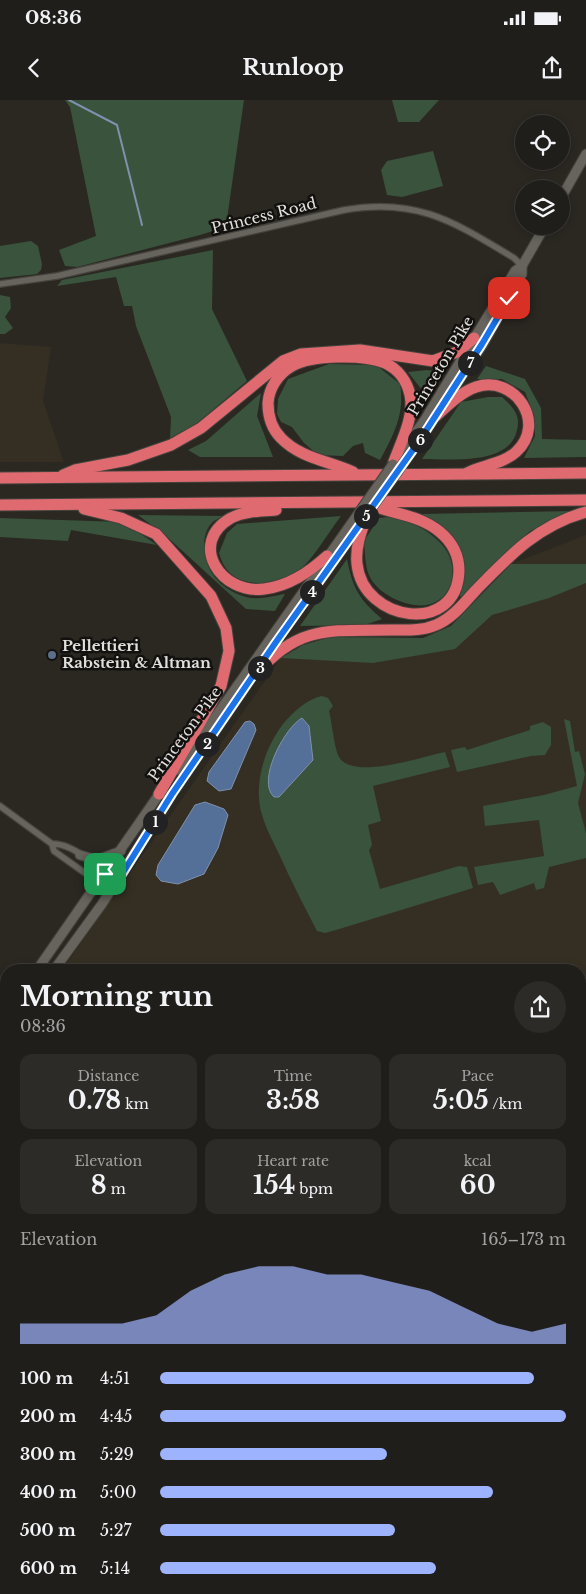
<!DOCTYPE html>
<html lang="en">
<head>
<meta charset="utf-8">
<style>
	:root { --surface:#201e1a; --page:#2d2b27; --text:#f1f3f6; --muted:#a2a2a2; --line:#3d3c39; --accent:#9eb3fd }
	body { margin:0; font-family:"Libre Baskerville",serif; background:var(--page); color:var(--text); height:100vh; display:flex; flex-direction:column; font-size:19px; white-space:nowrap }
	* { box-sizing:border-box; margin:0 }
	p { font-size:16px; color:var(--muted) }
	.icon { flex:none; width:28px; height:28px; fill:none; stroke:currentColor; stroke-width:2; stroke-linecap:round; stroke-linejoin:round }
	.map { position:relative; flex:1; overflow:hidden }
	.drawer { position:absolute; left:0px; top:864px; width:586px; height:631px; display:flex; flex-direction:column; background:var(--surface); border-radius:20px 20px 0 0; box-shadow:0 2px 8px #0003,0 0 0 1px var(--line) }
	.drawer>* { flex:none }
	.controls { position:absolute; left:515px; top:15px; display:grid; gap:10px }
	.controls a { display:grid; place-items:center; width:55px; height:55px; border-radius:50%; background:var(--surface); box-shadow:0 2px 8px #0003,0 0 0 1px var(--line); font-size:25px }
	.pin { position:absolute; display:grid; place-items:center; width:42px; height:42px; color:#fff; margin:-21px; border-radius:10px; box-shadow:0 2px 8px #0006 }
	.km { position:absolute; width:25px; height:25px; margin:-12px; border-radius:50%; background:#222; color:#fff; font-size:14px; line-height:25px; text-align:center }
	.round { display:grid; place-items:center; flex:none; width:52px; height:52px; border-radius:26px; background:var(--page) }
	.headline { display:flex; align-items:center; justify-content:space-between; height:85px; padding:0 20px }
	h1 { font-size:28px; font-weight:700; line-height:38px }
	.figures { display:grid; grid-template-columns:repeat(3,1fr); gap:8px; height:85px; padding:5px 20px }
	.figures div { display:grid; align-content:center; border-radius:12px; background:var(--page); text-align:center }
	.figures b { font-size:25px; font-weight:700 }
	.figures small { font-size:14px; font-weight:400 }
	.figures p { font-size:14px }
	.chart { height:140px; padding:10px 20px }
	.chart p { display:flex; justify-content:space-between }
	.chart svg { width:100%; height:90px; margin-top:5px; fill:var(--accent); opacity:.7 }
	ul { padding:0 20px; list-style:none; font-size:16px }
	li { display:grid; grid-template-columns:80px 60px 1fr; align-items:center; height:38px }
	li i { height:12px; border-radius:6px; background:var(--accent) }
	.status { display:flex; justify-content:space-between; align-items:center; height:35px; padding:0 25px; background:var(--surface); direction:ltr }
	.status svg { height:14px; fill:currentColor }
	header { display:flex; justify-content:space-between; align-items:center; height:65px; padding:0 20px; background:var(--surface); font-size:22px; font-weight:700 }
	.map>svg:first-child { display:block }
</style>
</head>
<body>
<div class="status"><b>08:36</b><svg viewBox="0 0 49 12"><path d="M0 12V9h3v3zM5 12V6h3v6zM10 12V3h3v9zM15 12V0h3v12zM26 1h20v11H26zM47 4h2v5h-2z"/></svg></div>
<header><svg class="icon" aria-label="back" viewBox="0 0 24 24"><path d="M15 5l-7 7 7 7"/></svg>Runloop<svg class="icon" aria-label="share" viewBox="0 0 24 24"><path d="M12 15V3M7 8l5-5 5 5M5 13v7h14v-7"/></svg></header>
<div class="map">
<svg width="586" height="1494" viewBox="0 0 586 1494">
	<rect width="100%" height="100%" fill="#2b2822"/>
	<g fill="#352f23">
		<polygon points="0,243 51,247 43,301 64,362 0,362"/>
		<polygon points="586,435 586,905 580,906 580,870 62,870 281,558 303,545 331,537 423,538 451,526 511,464"/>
		<polygon points="586,918 586,1494 577,1494 576,1489 580,1489 580,919"/>
		<polygon points="6,947 6,1007 0,1009 0,956"/>
	</g>
	<g fill="#39533c">
		<polygon points="65,0 244,0 227,119 216,130 200,135 77,167 65,166 59,150 96,136 70,7"/>
		<polygon points="392,0 439,0 419,22 398,22"/>
		<polygon points="433,51 443,86 402,97 387,95 381,70 387,61"/>
		<polygon points="31,141 38,146 42,164 41,170 37,174 0,178 0,146"/>
		<polygon points="213,150 212,209 247,281 196,324 170,338 171,317 136,226 132,206 124,206 116,177 57,186 62,180"/>
		<polygon points="0,195 10,197 11,208 5,217 13,228 5,234 0,234"/>
		<path d="M329,264L376,265L400,284C405,314 394,334 380,360L365,353L363,343L353,346L343,356L318,355L304,343L292,327L281,322L277,314L278,299L288,279Z"/>
		<polygon points="486,266 525,279 541,308 542,339 586,340 586,357 524,358 535,336 534,315 525,292 502,279 477,279"/>
		<polygon points="427,270 443,272 432,288 422,290 408,272"/>
		<polygon points="261,293 257,316 273,357 200,357 188,350 206,341"/>
		<path d="M488,297H502C513,307 521,315 517,330C510,366 450,359 422,359L461,302Z"/>
		<path d="M573,411L530,431L461,498L459,493C475,452 453,434 421,414Z"/>
		<path d="M138,415L224,416C220,418 214,420 211,424C206,429 204,439 204,445C205,471 219,488 243,496C256,501 272,496 285,494L275,511L246,509L165,435Z"/>
		<path d="M341,416C328,433 317,453 302,468C286,485 247,489 230,473C224,467 221,460 219,453L227,433L237,424Z"/>
		<path d="M397,416C424,428 458,445 452,480C450,488 445,497 437,501C418,514 377,496 369,475C365,466 365,452 364,441L379,418Z"/>
		<polygon points="0,418 123,422 157,445 71,430 68,441 0,437"/>
		<path d="M347,459C353,489 359,499 382,519L365,525L300,526Z"/>
		<polygon points="511,464 586,464 586,483 549,498 492,515 455,549 373,563 281,558 303,545 331,537 423,538 451,526"/>
		<path d="M322,596L328,598L333,606L329,611C332,623 334,647 339,657C353,681 424,656 445,652L450,667L373,686L381,721L368,725L372,745L369,750L380,789L459,766L467,767L473,788L336,830L325,833L317,831C304,806 291,781 280,756C274,743 267,731 263,718C252,687 264,649 283,624C293,612 307,599 322,596Z"/>
		<polygon points="564,619 570,621 575,652 579,651 585,674 578,703 586,733 586,758 549,767 544,788 536,790 534,783 500,795 493,782 478,785 474,767 544,756 539,720 485,726 483,706 544,695 577,686"/>
		<polygon points="543,622 551,627 551,645 545,655 531,656 457,672 451,650 465,647 467,650 530,630 530,626"/>
		<rect x="580" y="992" width="6" height="103"/>
		<polygon points="4,1025 6,1030 6,1126 0,1131 0,1026"/>
		<polygon points="586,1115 586,1185 580,1192 580,1116"/>
		<polygon points="0,1298 6,1299 6,1489 318,1489 316,1494 0,1494"/>
		<polygon points="580,1374 586,1377 586,1471 580,1473"/>
	</g>
	<g fill="#546f98" stroke="#7f91ac">
		<path d="M302,618L309,626L313,660L279,697H274C256,681 285,627 302,618Z"/>
		<polygon points="250,621 254,624 256,630 231,689 219,691 207,681 209,672 245,622"/>
		<polygon points="205,702 224,709 228,715 218,748 204,774 178,784 161,781 156,775 158,765 195,705"/>
	</g>
	<g fill="none" stroke-linecap="round" stroke-linejoin="round">
		<polyline stroke="#7f91ac" stroke-width="2" points="69,0 117,25 142,125"/>
		<g stroke="#45433e" stroke-width="8">
			<g id="street">
				<path d="M0,184L57,176L344,110C417,97 454,122 514,158L522,166"/>
				<polyline points="0,706 52,744 54,751 99,783 114,787"/>
				<path d="M52,744C74,743 101,769 114,786"/>
			</g>
		</g>
		<g stroke="#45433e" stroke-width="11">
			<g id="secondary">
				<polyline points="561,98 586,54"/>
				<polyline points="420,340 483,244 522,174 522,166"/>
				<polyline points="399,355 424,321 515,171 522,166 545,126"/>
				<polyline points="305,502 362,421"/>
				<polyline points="178,670 360,411"/>
				<polyline points="80,755 97,760 121,751"/>
				<polyline points="37,870 162,690"/>
				<polyline points="54,870 102,804 172,694 278,539"/>
				<polyline points="580,913 586,912"/>
				<polyline points="0,921 6,912"/>
				<polyline points="0,946 6,937"/>
				<polyline points="0,1018 6,1017"/>
			</g>
		</g>
		<g stroke="#45433e" stroke-width="13">
			<g id="highway">
				<path d="M436,316C447,306 461,292 476,287C514,274 548,323 516,352C503,364 482,365 467,373"/>
				<path d="M353,372C329,361 300,358 281,338C272,329 268,316 268,303C269,288 278,274 292,266C311,255 364,254 385,263C398,269 407,281 410,295C415,317 400,344 393,364"/>
				<polyline points="63,375 75,370 128,360 171,345 201,328 283,261 301,254 360,250 433,261 457,252 474,238"/>
				<polyline points="0,378 586,373"/>
				<path d="M366,403C390,414 419,414 440,432C452,442 459,456 459,471C457,536 363,522 357,464C355,446 362,429 368,413"/>
				<polyline points="0,405 586,400"/>
				<polyline points="84,409 121,418 156,434 211,496 226,528 229,551 221,586 159,694"/>
				<path d="M276,410C262,411 244,411 231,418C187,443 221,495 264,489C289,486 309,472 327,456"/>
				<path d="M257,573C299,524 332,531 391,530C407,530 422,531 436,525C453,518 464,503 476,490C509,456 538,425 586,412"/>
			</g>
		</g>
		<use href="#street" stroke="#67645d" stroke-width="5.5"/>
		<use href="#secondary" stroke="#67645d" stroke-width="9"/>
		<use href="#highway" stroke="#df6a6f" stroke-width="11"/>
		<g stroke="#45433e" stroke-width="11" stroke-linecap="butt">
			<g id="secondary-bridge">
				<polyline points="360,411 393,364"/>
				<polyline points="368,413 420,340"/>
			</g>
		</g>
		<use href="#secondary-bridge" stroke="#67645d" stroke-width="9"/>
	</g>
	<g fill="none" stroke-linecap="round" stroke-linejoin="round">
		<g stroke="#fff" stroke-width="10">
			<polyline id="route" points="105,774 114,787 172,694 276,542 420,340 482,244 509,198"/>
		</g>
		<use href="#route" stroke="#1a73e8" stroke-width="6"/>
	</g>
	<circle fill="#5c6f8a" stroke="#13110f" stroke-width="2" cx="52" cy="555" r="5"/>
	<g text-anchor="middle" stroke-width="5" stroke-linejoin="round" paint-order="stroke">
		<g font-size="15" fill="#e2e0dc" stroke="#13110f">
			<text transform="translate(264 116) rotate(-14)" y="5">Princess Road</text>
			<text transform="translate(441 266) rotate(-59)" y="5">Princeton Pike</text>
			<text transform="translate(185 634) rotate(-54)" y="5">Princeton Pike</text>
		</g>
		<g font-size="15" font-weight="bold" fill="#e2e0dc" stroke="#13110f" text-anchor="start">
			<text x="62" y="551">Pellettieri<tspan x="62" dy="17">Rabstein &amp; Altman</tspan></text>
		</g>
	</g>
</svg>
<div class="controls">
<a><svg class="icon" aria-label="locate" viewBox="0 0 24 24"><circle cx="12" cy="12" r="6"/><path d="M12 2v4M12 18v4M2 12h4M18 12h4"/></svg></a>
<a><svg class="icon" aria-label="layers" viewBox="0 0 24 24"><path d="M12 4l9 5-9 5-9-5zM3 14l9 5 9-5"/></svg></a>
</div>
<div class="pin" style="left:105px;top:774px;background:#1e9e55"><svg class="icon" aria-label="arrive" viewBox="0 0 24 24"><path d="M6 21V4h12l-3 4 3 4H6"/></svg></div>
<div class="pin" style="left:509px;top:198px;background:#d93025"><svg class="icon" aria-label="check" viewBox="0 0 24 24"><path d="M5 12l5 5 9-10"/></svg></div>
<b class="km" style="left:155px;top:722px">1</b>
<b class="km" style="left:207px;top:644px">2</b>
<b class="km" style="left:260px;top:568px">3</b>
<b class="km" style="left:312px;top:492px">4</b>
<b class="km" style="left:366px;top:416px">5</b>
<b class="km" style="left:420px;top:340px">6</b>
<b class="km" style="left:470px;top:263px">7</b>
<section class="drawer">
<div class="headline"><div><h1>Morning run</h1><p>08:36</p></div><a class="round"><svg class="icon" aria-label="share" viewBox="0 0 24 24"><path d="M12 15V3M7 8l5-5 5 5M5 13v7h14v-7"/></svg></a></div>
<div class="figures">
<div><p>Distance</p><b>0.78<small> km</small></b></div>
<div><p>Time</p><b>3:58</b></div>
<div><p>Pace</p><b>5:05<small> /km</small></b></div>
</div>
<div class="figures">
<div><p>Elevation</p><b>8<small> m</small></b></div>
<div><p>Heart rate</p><b>154<small> bpm</small></b></div>
<div><p>kcal</p><b>60</b></div>
</div>
<div class="chart"><p><span>Elevation</span>165–173 m</p>
<svg viewBox="0 0 160 44" preserveAspectRatio="none"><path d="M0 44V34L10 34L20 34L30 34L40 30L50 18L60 10L70 6L80 6L90 10L100 10L110 14L120 18L130 26L140 34L150 38L160 34V44z"/></svg>
</div>
<ul>
<li><b>100 m</b>4:51<i style="width:92%"></i></li>
<li><b>200 m</b>4:45<i style="width:100%"></i></li>
<li><b>300 m</b>5:29<i style="width:56%"></i></li>
<li><b>400 m</b>5:00<i style="width:82%"></i></li>
<li><b>500 m</b>5:27<i style="width:58%"></i></li>
<li><b>600 m</b>5:14<i style="width:68%"></i></li>
</ul>
</section>
</div>
</body>
</html>
